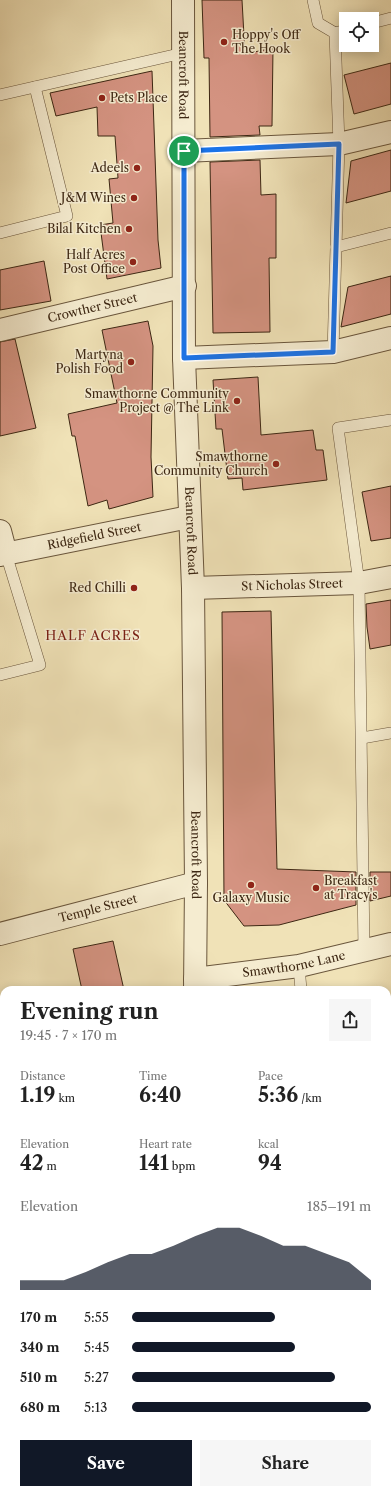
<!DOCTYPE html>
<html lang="en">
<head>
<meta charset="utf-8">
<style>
	:root { --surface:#fff; --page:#f6f6f6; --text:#222; --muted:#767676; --accent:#111827 }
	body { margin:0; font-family:"Libre Caslon Text",serif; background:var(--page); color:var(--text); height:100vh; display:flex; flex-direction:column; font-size:15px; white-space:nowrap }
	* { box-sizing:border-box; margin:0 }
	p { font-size:13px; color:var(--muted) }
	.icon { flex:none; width:22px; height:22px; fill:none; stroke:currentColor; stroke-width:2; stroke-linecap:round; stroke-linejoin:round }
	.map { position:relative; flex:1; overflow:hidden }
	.side { position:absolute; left:0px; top:986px; width:391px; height:508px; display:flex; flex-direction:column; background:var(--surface); border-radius:12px 12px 0 0; box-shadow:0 2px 10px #0003 }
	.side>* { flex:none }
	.controls { position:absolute; left:339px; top:12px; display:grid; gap:8px }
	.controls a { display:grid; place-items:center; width:40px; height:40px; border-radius:0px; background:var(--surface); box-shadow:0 2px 10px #0003; font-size:20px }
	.pin { position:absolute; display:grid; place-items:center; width:34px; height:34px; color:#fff; margin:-17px; border:2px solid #fff; border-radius:50%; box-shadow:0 1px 4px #0007 }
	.round { display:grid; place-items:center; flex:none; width:42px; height:42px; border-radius:0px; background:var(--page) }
	.headline { display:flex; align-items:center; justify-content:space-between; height:68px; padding:0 20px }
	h1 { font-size:22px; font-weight:800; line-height:30px }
	.stats { display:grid; grid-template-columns:repeat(3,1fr); gap:6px; height:68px; padding:4px 20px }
	.stats div { display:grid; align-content:center }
	.stats b { font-size:20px; font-weight:800 }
	.stats small { font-size:11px; font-weight:400 }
	.stats p { font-size:11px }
	.chart { height:112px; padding:8px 20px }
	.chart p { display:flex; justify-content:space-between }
	.chart svg { width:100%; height:72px; margin-top:4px; fill:var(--accent); opacity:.7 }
	.button { display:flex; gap:8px; margin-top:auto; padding:8px 20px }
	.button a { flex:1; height:46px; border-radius:0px; background:var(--accent); color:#fff; font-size:16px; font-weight:800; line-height:46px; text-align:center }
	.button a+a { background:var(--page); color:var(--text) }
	ul { padding:0 20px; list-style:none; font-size:13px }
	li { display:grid; grid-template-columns:64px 48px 1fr; align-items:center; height:30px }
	li i { height:10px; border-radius:5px; background:var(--accent) }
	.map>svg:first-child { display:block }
</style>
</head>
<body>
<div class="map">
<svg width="391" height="1494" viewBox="0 0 391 1494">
	<rect width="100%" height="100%" fill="#f0e2b7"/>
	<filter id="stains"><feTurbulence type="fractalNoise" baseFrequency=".005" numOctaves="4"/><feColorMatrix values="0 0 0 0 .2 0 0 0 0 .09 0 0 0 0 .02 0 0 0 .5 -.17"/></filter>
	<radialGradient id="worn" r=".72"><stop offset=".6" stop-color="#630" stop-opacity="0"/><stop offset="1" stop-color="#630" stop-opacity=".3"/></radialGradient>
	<g fill="#d49381" stroke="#3d2713">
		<polygon points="202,0 242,0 245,54 273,48 272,126 259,126 260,135 210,137 209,58 204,58"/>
		<polygon points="391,63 391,104 354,114 344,75"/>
		<polygon points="152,71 158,240 161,268 107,279 100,225 113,223 109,179 118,178 115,136 98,136 97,107 56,116 50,93"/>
		<polygon points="391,150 391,191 346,203 351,161"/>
		<polygon points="260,160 261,195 276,194 276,258 269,258 270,332 213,333 210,162"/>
		<polygon points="44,261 51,301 0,310 0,270"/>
		<polygon points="391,276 391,314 341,327 348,287"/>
		<polygon points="148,321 153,346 151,457 153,497 109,509 107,500 88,506 75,436 72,436 68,414 117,403 102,330"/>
		<polygon points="15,339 36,428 0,436 0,342"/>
		<polygon points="258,377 261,435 313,430 316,450 323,450 327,480 243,490 242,478 228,479 222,429 216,429 213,380"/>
		<polygon points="391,486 391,538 371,541 362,492"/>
		<polygon points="391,600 391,645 370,649 367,627 366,604"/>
		<polygon points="271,611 277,869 356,872 356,905 279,925 244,926 224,900 222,612"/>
		<polygon points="370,872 391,872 391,896 370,901"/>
		<polygon points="113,941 124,990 82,990 73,949"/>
	</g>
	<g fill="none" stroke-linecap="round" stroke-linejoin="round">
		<g stroke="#6a563c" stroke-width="12">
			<g id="service">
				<polyline points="313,0 318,23 335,33"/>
				<polyline points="372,23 391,18"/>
				<polyline points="0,95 183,53"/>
				<polyline points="0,233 67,216 35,87"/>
				<polyline points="336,247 391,233"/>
				<polyline points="333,352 339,144 335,33 346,30"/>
				<polyline points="0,675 40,665 6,554"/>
				<polyline points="362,738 391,733"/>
				<polyline points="364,951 359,583 338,428 391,420"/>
				<polyline points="299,966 301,990"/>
				<polyline points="387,1068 391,1067"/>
				<polyline points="4,1083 2,1088 4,1094"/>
				<polyline points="0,1171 4,1170"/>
				<polyline points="0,1188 4,1187"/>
				<polyline points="387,1267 391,1267"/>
				<polyline points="340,1490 341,1494"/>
				<polyline points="265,1494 283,1490"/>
			</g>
		</g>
		<g stroke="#6a563c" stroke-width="24">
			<g id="minor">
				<path id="s1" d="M183,0L184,358L193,588L196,883L195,990"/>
				<polyline points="184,151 339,144 391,132"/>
				<path id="s2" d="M0,330L185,286"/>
				<polyline points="184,358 333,352 391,338"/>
				<polyline points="0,531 6,554"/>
				<path id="s3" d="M0,555L189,517"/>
				<path id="s4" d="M193,588L359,583L391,577"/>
				<path id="s5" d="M0,934L196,883"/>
				<path id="s6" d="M195,979L299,966L391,944"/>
				<polyline points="387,1408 391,1408"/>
				<polyline points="0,1480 4,1479"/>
				<polyline points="149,1494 150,1490"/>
			</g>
		</g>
		<use href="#service" stroke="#f5ecd0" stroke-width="11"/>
		<use href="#minor" stroke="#f5ecd0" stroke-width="22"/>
	</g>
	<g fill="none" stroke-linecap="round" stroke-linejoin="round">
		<g stroke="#fff" stroke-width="8">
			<polygon id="route" points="339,144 333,352 184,358 184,151"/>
		</g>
		<use href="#route" stroke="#1a73e8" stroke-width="5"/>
	</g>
	<g fill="#8f2418" stroke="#f5ecd0" stroke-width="1.5">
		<circle cx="224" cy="42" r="4"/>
		<circle cx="102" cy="98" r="4"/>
		<circle cx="137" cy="168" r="4"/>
		<circle cx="134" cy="198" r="4"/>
		<circle cx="129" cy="229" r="4"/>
		<circle cx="133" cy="262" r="4"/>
		<circle cx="131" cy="362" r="4"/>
		<circle cx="237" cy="401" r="4"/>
		<circle cx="276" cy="464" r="4"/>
		<circle cx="134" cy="588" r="4"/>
		<circle cx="251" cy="885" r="4"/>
		<circle cx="316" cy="888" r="4"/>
	</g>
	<g text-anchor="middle" stroke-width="3" stroke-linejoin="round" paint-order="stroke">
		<g font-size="12" fill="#3d2713" stroke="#f5ecd0" text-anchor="end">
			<text x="232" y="39" text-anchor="start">Hoppy's Off<tspan x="232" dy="14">The Hook</tspan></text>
			<text x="110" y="102" text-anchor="start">Pets Place</text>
			<text x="129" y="172">Adeels</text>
			<text x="126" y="202">J&amp;M Wines</text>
			<text x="121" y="233">Bilal Kitchen</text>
			<text x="125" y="259">Half Acres<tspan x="125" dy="14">Post Office</tspan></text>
			<text x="123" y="359">Martyna<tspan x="123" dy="14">Polish Food</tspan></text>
			<text x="229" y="398">Smawthorne Community<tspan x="229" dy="14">Project @ The Link</tspan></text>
			<text x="268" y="461">Smawthorne<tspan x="268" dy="14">Community Church</tspan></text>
			<text x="126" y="592">Red Chilli</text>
			<text x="324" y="885" text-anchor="start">Breakfast<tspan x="324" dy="14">at Tracy's</tspan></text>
			<text x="251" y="902" text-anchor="middle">Galaxy Music</text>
		</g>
		<g font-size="12" fill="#3d2713" stroke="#f5ecd0">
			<text dy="4" stroke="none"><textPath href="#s1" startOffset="75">Beancroft Road</textPath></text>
			<text dy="4" stroke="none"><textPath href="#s2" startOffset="95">Crowther Street</textPath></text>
			<text dy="4" stroke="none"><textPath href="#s1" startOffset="531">Beancroft Road</textPath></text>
			<text dy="4" stroke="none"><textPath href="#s3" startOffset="96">Ridgefield Street</textPath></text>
			<text dy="4" stroke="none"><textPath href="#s4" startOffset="99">St Nicholas Street</textPath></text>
			<text dy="4" stroke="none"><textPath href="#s1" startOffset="855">Beancroft Road</textPath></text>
			<text dy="4" stroke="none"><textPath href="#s5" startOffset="101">Temple Street</textPath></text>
			<text dy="4" stroke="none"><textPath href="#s6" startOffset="100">Smawthorne Lane</textPath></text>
		</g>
		<g font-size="13" letter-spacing="1" fill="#7a1f14" stroke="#f5ecd0">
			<text x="93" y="640">HALF ACRES</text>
		</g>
	</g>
	<rect width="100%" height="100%" filter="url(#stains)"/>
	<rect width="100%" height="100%" fill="url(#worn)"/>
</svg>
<div class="controls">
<a><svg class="icon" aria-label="locate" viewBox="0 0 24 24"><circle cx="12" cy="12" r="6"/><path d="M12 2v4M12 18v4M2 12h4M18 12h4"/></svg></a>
</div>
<div class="pin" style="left:184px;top:151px;background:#1e9e55"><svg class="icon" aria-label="arrive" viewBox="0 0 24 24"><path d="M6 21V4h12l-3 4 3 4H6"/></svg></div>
<section class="side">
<div class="headline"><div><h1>Evening run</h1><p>19:45 · 7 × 170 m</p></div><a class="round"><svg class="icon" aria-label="share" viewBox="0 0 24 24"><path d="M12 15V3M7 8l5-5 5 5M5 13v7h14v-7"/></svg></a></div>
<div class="stats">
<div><p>Distance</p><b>1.19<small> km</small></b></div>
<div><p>Time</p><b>6:40</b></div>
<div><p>Pace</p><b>5:36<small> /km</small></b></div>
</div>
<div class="stats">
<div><p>Elevation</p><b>42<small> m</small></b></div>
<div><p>Heart rate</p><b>141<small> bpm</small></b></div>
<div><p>kcal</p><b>94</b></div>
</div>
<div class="chart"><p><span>Elevation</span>185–191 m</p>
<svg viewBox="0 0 160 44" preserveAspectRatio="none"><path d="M0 44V38L10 38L20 38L30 33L40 27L50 22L60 22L70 17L80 11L90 6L100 6L110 11L120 17L130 17L140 22L150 27L160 38V44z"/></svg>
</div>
<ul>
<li><b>170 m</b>5:55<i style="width:60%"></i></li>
<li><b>340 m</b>5:45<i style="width:68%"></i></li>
<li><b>510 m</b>5:27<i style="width:85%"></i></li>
<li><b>680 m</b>5:13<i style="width:100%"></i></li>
</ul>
<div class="button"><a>Save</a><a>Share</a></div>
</section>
</div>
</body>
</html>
